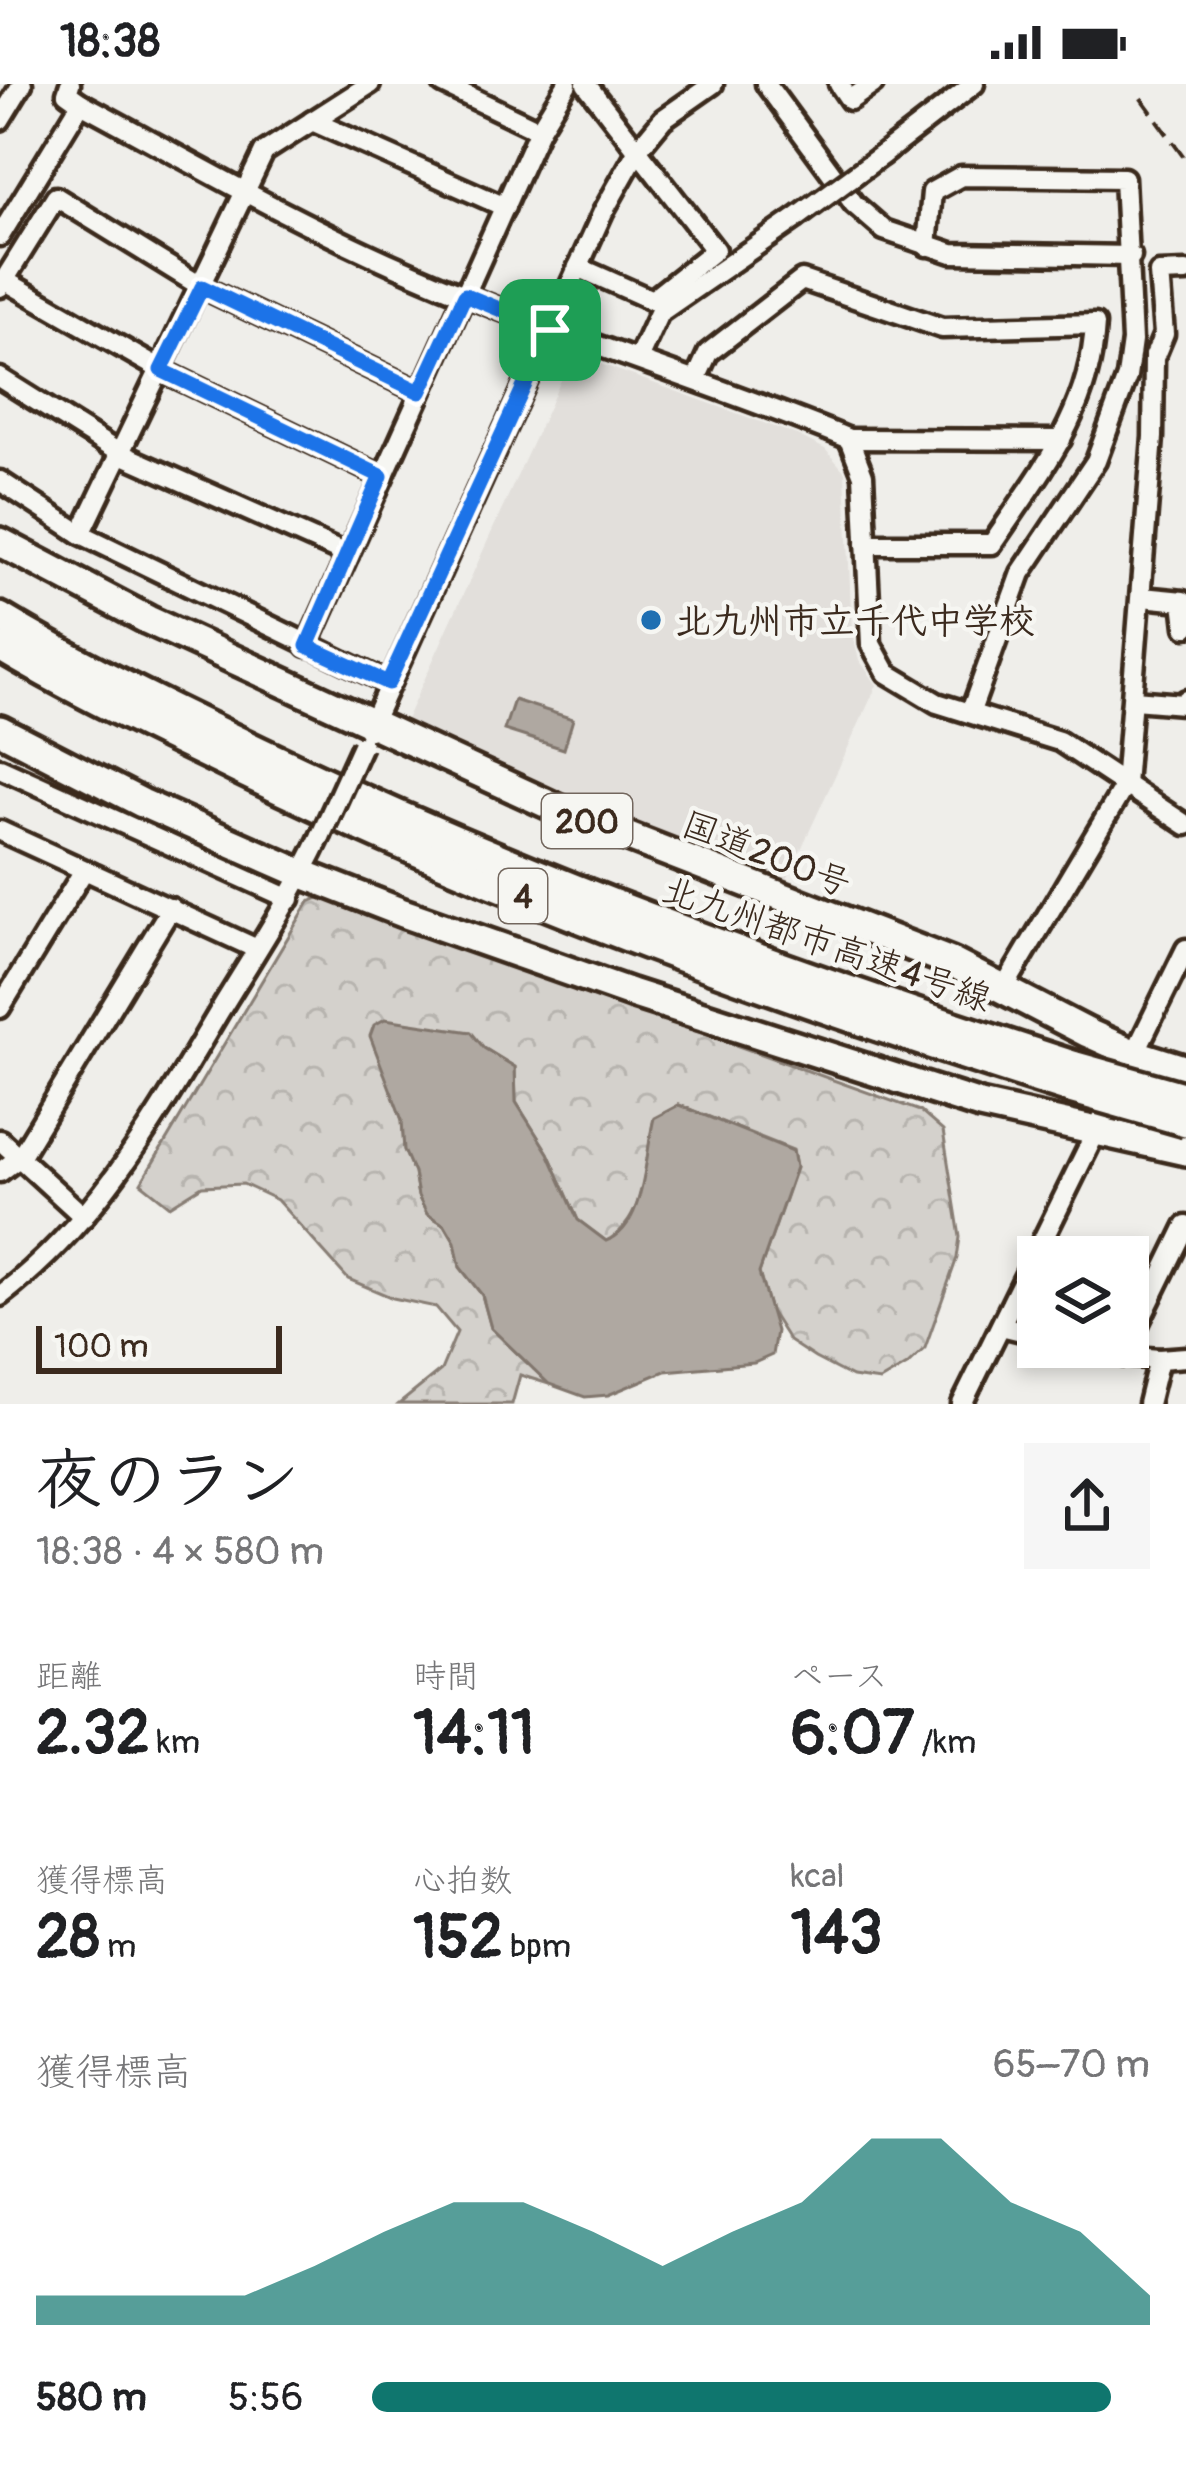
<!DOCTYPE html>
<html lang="ja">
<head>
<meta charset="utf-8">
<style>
	:root { --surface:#fff; --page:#f6f6f6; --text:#202124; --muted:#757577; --accent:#0f766e }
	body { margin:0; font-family:Pangolin,"Klee One",sans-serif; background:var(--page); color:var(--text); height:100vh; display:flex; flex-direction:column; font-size:45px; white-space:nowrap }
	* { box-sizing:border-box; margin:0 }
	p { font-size:39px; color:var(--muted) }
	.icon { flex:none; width:66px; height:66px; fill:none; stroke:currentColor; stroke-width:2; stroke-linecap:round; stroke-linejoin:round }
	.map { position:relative; height:1320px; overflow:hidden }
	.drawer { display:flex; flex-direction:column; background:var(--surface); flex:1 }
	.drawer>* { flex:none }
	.buttons { position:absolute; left:1017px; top:1152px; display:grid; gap:24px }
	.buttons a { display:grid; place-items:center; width:132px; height:132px; border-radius:0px; background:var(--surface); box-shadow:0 6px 18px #0003; font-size:60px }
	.scale { position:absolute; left:36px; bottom:30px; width:246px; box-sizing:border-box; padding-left:12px; border:6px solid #3b2a1e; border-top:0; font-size:33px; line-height:42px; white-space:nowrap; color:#3b2a1e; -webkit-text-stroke:9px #f6f6f2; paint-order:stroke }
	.pin { position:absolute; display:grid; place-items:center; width:102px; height:102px; color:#fff; margin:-51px; border-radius:24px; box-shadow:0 6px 18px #0006 }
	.round { display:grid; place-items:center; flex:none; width:126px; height:126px; border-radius:0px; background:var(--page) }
	.summary { display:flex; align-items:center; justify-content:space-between; height:204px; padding:0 36px }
	h1 { font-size:66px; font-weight:800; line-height:90px }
	.metrics { display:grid; grid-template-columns:repeat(3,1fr); gap:18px; height:204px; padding:12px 36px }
	.metrics div { display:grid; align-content:center }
	.metrics b { font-size:60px; font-weight:800 }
	.metrics small { font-size:33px; font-weight:400 }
	.metrics p { font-size:33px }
	.chart { height:336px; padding:24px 36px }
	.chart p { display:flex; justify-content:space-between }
	.chart svg { width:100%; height:216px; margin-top:12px; fill:var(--accent); opacity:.7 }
	ul { padding:0 36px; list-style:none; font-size:39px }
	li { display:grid; grid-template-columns:192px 144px 1fr; align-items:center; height:90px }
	li i { height:30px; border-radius:15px; background:var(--accent) }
	.status { display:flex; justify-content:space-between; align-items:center; height:84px; padding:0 60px; background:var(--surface); direction:ltr }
	.status svg { height:33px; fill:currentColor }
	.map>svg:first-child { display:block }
</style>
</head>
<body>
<div class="status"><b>18:38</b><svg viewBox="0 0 49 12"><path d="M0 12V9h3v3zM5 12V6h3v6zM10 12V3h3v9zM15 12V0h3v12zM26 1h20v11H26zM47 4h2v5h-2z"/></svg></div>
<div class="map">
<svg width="1186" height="1320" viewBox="0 0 1186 1320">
	<defs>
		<pattern id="forest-crowns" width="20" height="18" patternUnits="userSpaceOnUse" patternTransform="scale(3)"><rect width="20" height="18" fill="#d4d1cc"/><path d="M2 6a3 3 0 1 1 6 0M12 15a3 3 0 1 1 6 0" fill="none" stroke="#b7b4af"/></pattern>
	</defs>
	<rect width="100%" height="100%" fill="#efeeea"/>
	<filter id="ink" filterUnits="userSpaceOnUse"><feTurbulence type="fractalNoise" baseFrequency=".00833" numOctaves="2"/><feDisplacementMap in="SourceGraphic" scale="24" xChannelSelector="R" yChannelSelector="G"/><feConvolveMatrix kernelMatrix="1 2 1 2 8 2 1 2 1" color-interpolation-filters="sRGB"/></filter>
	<g filter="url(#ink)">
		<polygon fill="#e2dfdb" points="573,270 797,351 825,365 845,388 852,549 859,576 877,601 785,800 622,740 404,640"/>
		<path fill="url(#forest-crowns)" stroke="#887e75" stroke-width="3" d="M321,813L920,1027L943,1047L960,1153L957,1174L925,1264L907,1281L880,1297L852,1293L815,1274L789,1257L770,1227L759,1189L796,1084L793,1066L679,1021L654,1035C644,1074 649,1135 606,1157L578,1136L548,1069L516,1018L515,983L484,964L470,948L392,1008L402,1036L404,1066L414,1089L418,1112L427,1130L445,1141L455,1158L460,1183L482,1211L491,1244L549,1300L520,1291L512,1320H399L441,1286L457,1248L436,1223L393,1214L348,1195L277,1116L243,1100L202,1102L170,1122L141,1099L309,818Z"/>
		<g fill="#afa8a1" stroke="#81766d" stroke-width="3">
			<polygon points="514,616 573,635 564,665 504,646"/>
			<path d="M385,935L471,948L484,964L515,983L516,1018L548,1069L578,1136L606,1157C646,1144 645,1068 654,1034L679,1021L793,1067L796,1083L759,1189L776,1247L772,1271L754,1279L665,1287L608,1311L585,1313L549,1300L491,1244L482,1211L460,1183L455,1158L445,1141L427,1130L418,1112L414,1089L404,1066L402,1036L370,952L374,941Z"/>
		</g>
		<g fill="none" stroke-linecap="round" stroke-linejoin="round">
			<g stroke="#3b2a1e" stroke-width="27">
				<g id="minor">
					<path d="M70,0L67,9L81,19C191,78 299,141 414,190C556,252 705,296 849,355L863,391L871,560L887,589L937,619L1059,657L1186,741"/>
					<polyline points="370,0 264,68 81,450 388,599"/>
					<polyline points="443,0 539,46"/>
					<polyline points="766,0 854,120 884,146 952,169 1131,172"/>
					<polyline points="839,0 850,16 873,0"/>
					<polyline points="0,36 22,0"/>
					<polyline points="312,37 505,123"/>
					<polyline points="882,71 974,0"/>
					<polyline points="0,152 81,19"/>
					<polyline points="927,162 932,108 961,92 1124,94 1132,257 1127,293 1096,377 1021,489 971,627"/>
					<polyline points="578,183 652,216 715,166 586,0"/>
					<polyline points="4,196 161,286 381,392"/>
					<polyline points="0,203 56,113 202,203 420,308"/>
					<polyline points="639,273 659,229 795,135"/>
					<polyline points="0,294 121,370 348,471"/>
					<path d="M696,295L708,269L802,196L942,244L1095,240C1090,330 1040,388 992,460H866"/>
					<polyline points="849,355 1061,356"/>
					<polyline points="0,397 81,450"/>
					<polyline points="1142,513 1183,517 1186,543"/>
					<polyline points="307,562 539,46 567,0"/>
					<polyline points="1134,616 1183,620 1186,616"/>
					<polyline points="369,646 603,128 639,64 663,35 713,0"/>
					<polyline points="0,684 290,815"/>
					<polyline points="0,747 257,865"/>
					<polyline points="1004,904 1125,701 1153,353 1154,274 1164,250 1159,189 1186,188"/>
					<polyline points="0,924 83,788"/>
					<polyline points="1131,977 1186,865"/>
					<polyline points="0,1056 84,1133"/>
					<polyline points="0,1088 20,1073 171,824"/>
					<path d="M0,1212C99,1137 157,1032 219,928C255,869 292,813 321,751"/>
					<polyline points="1001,1242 1038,1251"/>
					<polyline points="1128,1261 1186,1142"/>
					<polyline points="1088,1263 1123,1272 1126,1265"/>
					<polyline points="1123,1272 1159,1275 1186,1273"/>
					<polyline points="962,1320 1116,1007"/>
					<polyline points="1148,1320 1159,1275"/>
				</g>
			</g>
			<g stroke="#3b2a1e" stroke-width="36">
				<g id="highway">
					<polyline points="0,458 148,536 567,729 951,878 1088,949 1135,970 1186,986"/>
					<path d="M0,533C83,583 172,625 259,667C524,794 797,892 1076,982"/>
					<path d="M0,563C75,608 157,646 235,684C504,815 785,916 1070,1005"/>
					<polyline points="0,646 142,719 303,790 403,829 631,909 980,1021 1186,1067"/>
				</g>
			</g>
			<use href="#minor" stroke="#f6f6f2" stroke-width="18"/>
			<use href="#highway" stroke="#f6f6f2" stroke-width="27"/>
			<polyline stroke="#3b2a1e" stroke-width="4.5" stroke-dasharray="18 9" stroke-linecap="butt" points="1141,14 1186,76"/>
			<g stroke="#3b2a1e" stroke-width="27" stroke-linecap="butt">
				<g id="minor-bridge">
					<polyline points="795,135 882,71"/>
					<polyline points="321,751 362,661"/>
				</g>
			</g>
			<g stroke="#3b2a1e" stroke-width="36" stroke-linecap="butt">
				<g id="highway-bridge">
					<polyline points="1076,982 1186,1013"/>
					<polyline points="1070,1005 1186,1038"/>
				</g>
			</g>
			<use href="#minor-bridge" stroke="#f6f6f2" stroke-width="18"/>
			<use href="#highway-bridge" stroke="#f6f6f2" stroke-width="27"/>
		</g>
	</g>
	<g fill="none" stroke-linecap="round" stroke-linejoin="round" filter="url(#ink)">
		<g stroke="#fff" stroke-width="24">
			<polygon id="route" points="202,203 420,308 465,211 550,246 388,599 307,562 381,392 161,286"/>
		</g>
		<use href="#route" stroke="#1a73e8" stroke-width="15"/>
	</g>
	<circle fill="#1f6fb2" stroke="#f6f6f2" stroke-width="4.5" cx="651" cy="536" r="12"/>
	<g text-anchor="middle" stroke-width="9" stroke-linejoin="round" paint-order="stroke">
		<g fill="#f6f6f2" stroke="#73675e" stroke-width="3">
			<rect x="542" y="710" width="90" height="54" rx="9"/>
			<rect x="499" y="785" width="48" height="54" rx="9"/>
		</g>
		<g font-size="33" font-weight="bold" fill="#3b2a1e">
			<text x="587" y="749">200</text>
			<text x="523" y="824">4</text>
		</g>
		<g font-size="36" font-weight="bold" fill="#3b2a1e" stroke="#f6f6f2" text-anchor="start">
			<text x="675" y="549">北九州市立千代中学校</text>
		</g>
		<g font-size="36" fill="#3b2a1e" stroke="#f6f6f2">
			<text transform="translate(767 769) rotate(21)" y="13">国道200号</text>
			<text transform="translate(827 859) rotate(19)" y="13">北九州都市高速4号線</text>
		</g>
	</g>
</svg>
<div class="buttons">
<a><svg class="icon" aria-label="layers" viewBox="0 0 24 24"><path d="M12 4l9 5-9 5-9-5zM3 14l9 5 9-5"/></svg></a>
</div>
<div class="scale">100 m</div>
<div class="pin" style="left:550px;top:246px;background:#1e9e55"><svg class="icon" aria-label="arrive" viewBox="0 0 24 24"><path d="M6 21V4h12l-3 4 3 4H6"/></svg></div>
</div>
<section class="drawer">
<div class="summary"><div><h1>夜のラン</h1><p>18:38 · 4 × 580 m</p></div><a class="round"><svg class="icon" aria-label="share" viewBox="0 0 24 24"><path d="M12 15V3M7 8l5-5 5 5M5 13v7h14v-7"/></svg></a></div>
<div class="metrics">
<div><p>距離</p><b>2.32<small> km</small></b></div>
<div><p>時間</p><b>14:11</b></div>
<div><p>ペース</p><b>6:07<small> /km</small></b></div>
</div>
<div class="metrics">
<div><p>獲得標高</p><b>28<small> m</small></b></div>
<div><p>心拍数</p><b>152<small> bpm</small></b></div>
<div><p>kcal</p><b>143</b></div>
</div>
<div class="chart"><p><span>獲得標高</span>65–70 m</p>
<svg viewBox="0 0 160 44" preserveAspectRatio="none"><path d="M0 44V38L10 38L20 38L30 38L40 32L50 25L60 19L70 19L80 25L90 32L100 25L110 19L120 6L130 6L140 19L150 25L160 38V44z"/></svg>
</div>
<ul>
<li><b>580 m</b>5:56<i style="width:95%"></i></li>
</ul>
</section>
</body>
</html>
